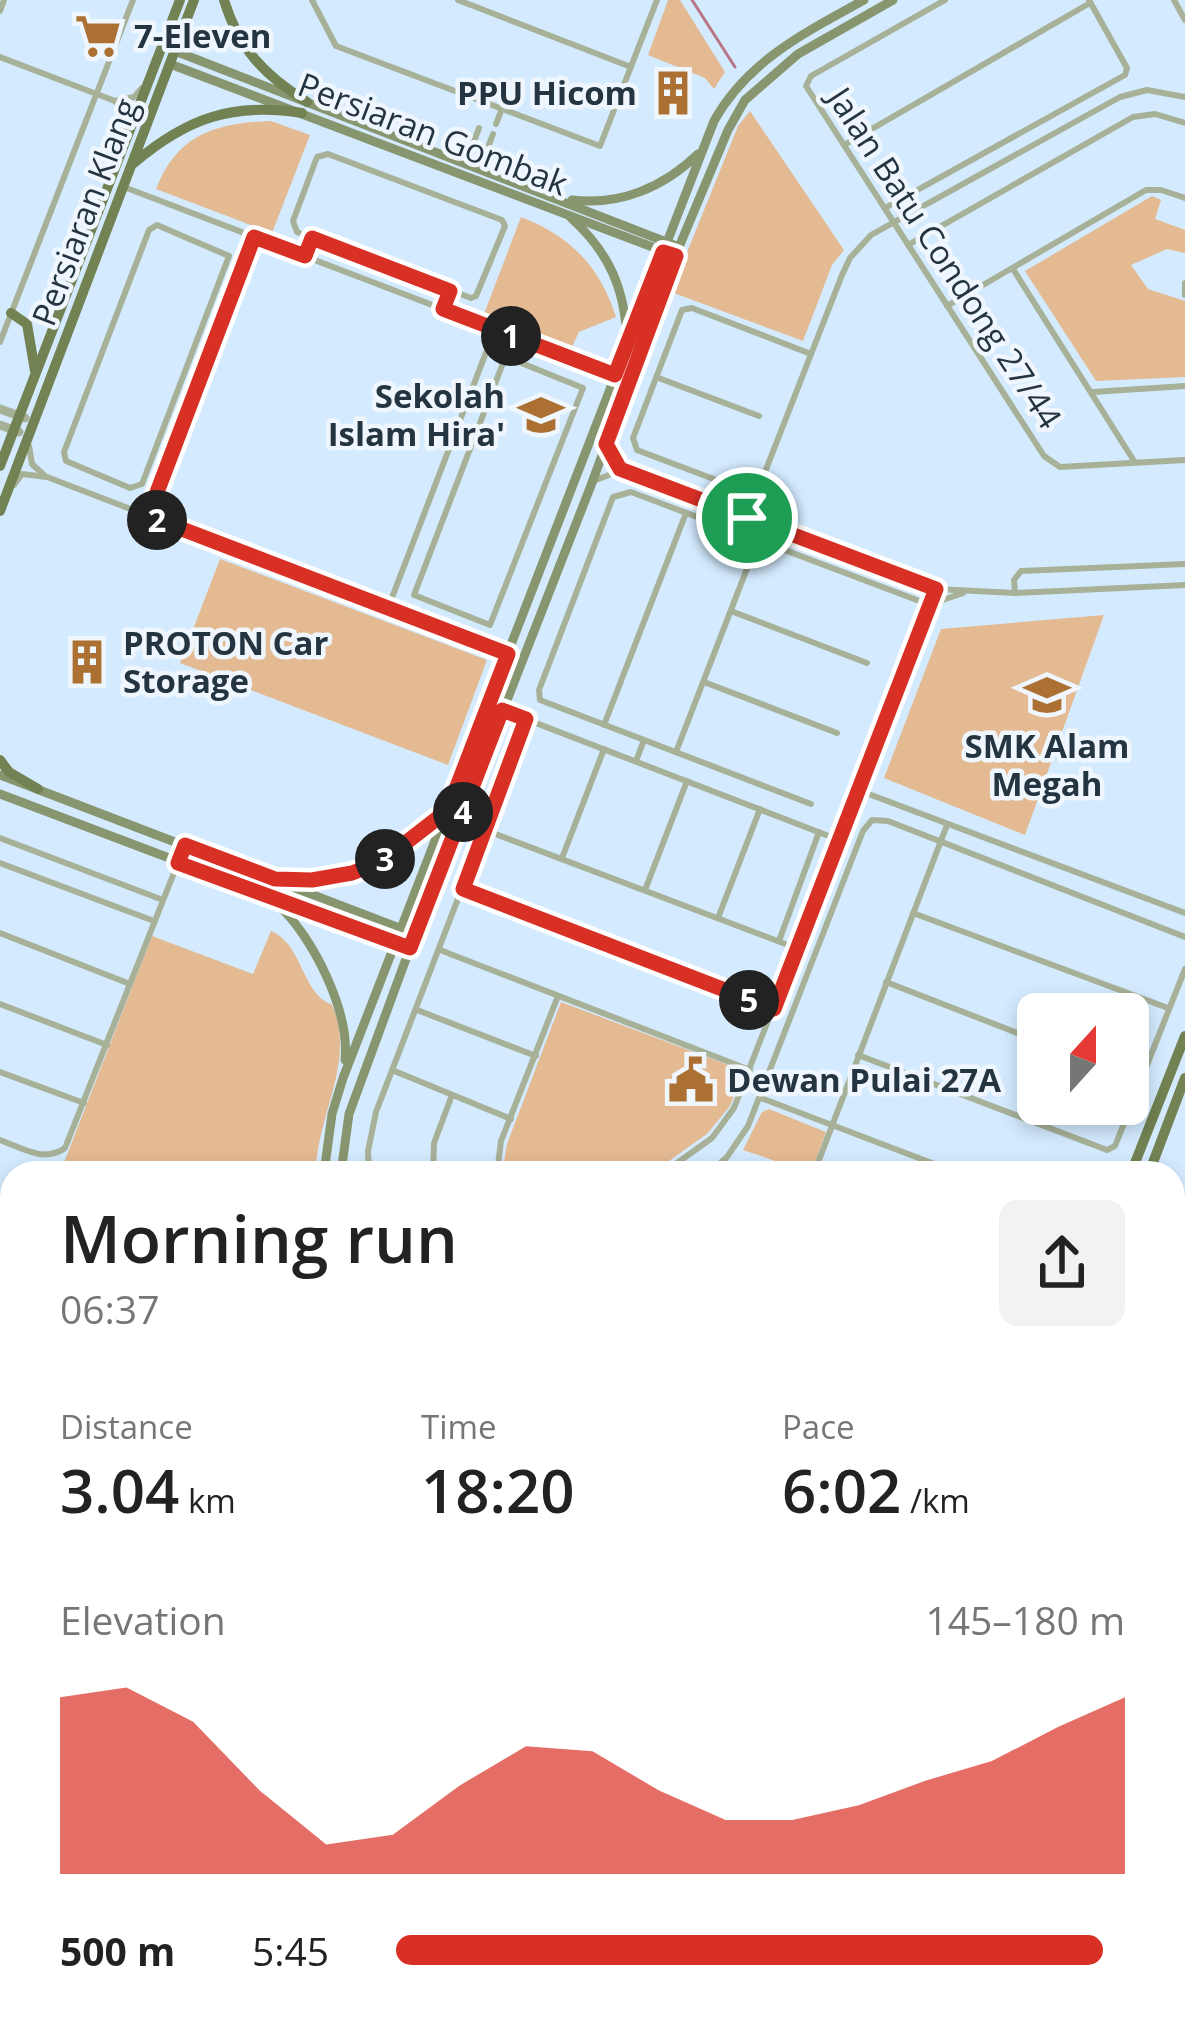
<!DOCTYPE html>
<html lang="en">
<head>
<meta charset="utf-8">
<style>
	:root { --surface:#fff; --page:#f2f2f2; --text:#222; --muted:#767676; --accent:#d93025 }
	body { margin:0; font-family:"Open Sans",sans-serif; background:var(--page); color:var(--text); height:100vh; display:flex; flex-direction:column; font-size:45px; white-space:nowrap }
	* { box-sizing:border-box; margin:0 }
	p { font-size:39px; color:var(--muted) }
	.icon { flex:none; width:66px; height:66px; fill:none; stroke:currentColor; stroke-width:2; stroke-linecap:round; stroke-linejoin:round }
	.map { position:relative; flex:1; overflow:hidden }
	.side { position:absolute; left:0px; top:1161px; width:1185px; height:858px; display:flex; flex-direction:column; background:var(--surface); border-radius:36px 36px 0 0; box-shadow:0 6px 18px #0003 }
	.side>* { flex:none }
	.needle { width:78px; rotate:21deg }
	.controls { position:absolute; left:1017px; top:993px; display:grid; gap:24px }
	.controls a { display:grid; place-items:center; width:132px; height:132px; border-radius:18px; background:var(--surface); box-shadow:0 6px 18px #0003; font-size:60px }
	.pin { position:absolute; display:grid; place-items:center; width:102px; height:102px; color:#fff; margin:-51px; border:6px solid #fff; border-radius:50%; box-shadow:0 3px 12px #0007 }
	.km { position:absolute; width:60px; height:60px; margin:-30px; border-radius:50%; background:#222; color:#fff; font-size:33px; line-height:60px; text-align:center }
	.round { display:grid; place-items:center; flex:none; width:126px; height:126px; border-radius:18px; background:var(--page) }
	.head { display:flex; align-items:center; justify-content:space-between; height:204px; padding:0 60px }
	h1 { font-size:66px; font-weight:600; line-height:90px }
	.metrics { display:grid; grid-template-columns:repeat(3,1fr); gap:18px; height:204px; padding:12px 60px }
	.metrics div { display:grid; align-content:center }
	.metrics b { font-size:60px; font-weight:600 }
	.metrics small { font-size:33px; font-weight:400 }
	.metrics p { font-size:33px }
	.chart { height:336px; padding:24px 60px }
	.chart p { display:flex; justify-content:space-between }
	.chart svg { width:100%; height:216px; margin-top:12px; fill:var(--accent); opacity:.7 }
	ul { padding:0 60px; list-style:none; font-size:39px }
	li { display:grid; grid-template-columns:192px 144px 1fr; align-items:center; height:90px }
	li i { height:30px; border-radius:15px; background:var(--accent) }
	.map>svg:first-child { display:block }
</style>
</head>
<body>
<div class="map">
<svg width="1185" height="2019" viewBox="0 0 1185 2019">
	<rect width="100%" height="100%" fill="#d4ebff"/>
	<g fill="#e4ba93">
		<polygon points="668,0 680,0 725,72 714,89 705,78 648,55"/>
		<polygon points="750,111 844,250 832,265 803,341 671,292 738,126"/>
		<path d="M271,121L310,135L272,233L156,189C177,134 216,123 271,121Z"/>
		<polygon points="1152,196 1161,200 1155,219 1185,230 1185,253 1167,249 1131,265 1148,289 1185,301 1185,377 1096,381 1025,271"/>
		<path d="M521,217C570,236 600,266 616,317L579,332L571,349L484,314Z"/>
		<polygon points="220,559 487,660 448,765 180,663"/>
		<polygon points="1104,615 1025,835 884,778 941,629"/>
		<path d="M271,931C303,944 301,993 332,1005C357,1061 316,1116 316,1173H60L152,936L253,974Z"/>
		<polygon points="561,1002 744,1071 730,1106 707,1134 652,1173 502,1173 507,1144"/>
		<polygon points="769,1109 826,1132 811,1173 743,1150 762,1112"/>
		<polygon points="1173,1517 1185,1522 1185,1700 1176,1723"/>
	</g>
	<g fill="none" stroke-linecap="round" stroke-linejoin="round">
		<polyline stroke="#b87786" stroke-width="3" points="692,0 735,67"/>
		<g stroke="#a7b198" stroke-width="6">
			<polyline points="312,0 336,46 600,146 657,0"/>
			<polyline points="458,0 631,67"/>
			<polyline points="945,0 811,76 806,86 1044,456 1060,467 1185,460"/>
			<polyline points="1174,0 1185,20"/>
			<polyline points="0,11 4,0"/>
			<polyline points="0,57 115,101"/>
			<polyline points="115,101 124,113 124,135"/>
			<polyline points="115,101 134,97 142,88"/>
			<polyline points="496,124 501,111"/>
			<polyline points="844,145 1090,3"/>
			<polygon points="328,154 502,220 505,226 476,296 471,298 297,232 293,221 317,157"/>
			<polyline points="466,163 479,128"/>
			<polyline points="480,168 493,134"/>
			<polyline points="124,187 615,375"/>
			<polyline points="885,208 1125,75 1127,68 1089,0"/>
			<polygon points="157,225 229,256 142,484 130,488 66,461 64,452 149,230"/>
			<polyline points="908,245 1133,117 1155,114 1185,123"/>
			<polyline points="1013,269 1134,461"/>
			<polyline points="1185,283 1185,295"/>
			<polyline points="947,306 1146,190 1161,190 1185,198"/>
			<polyline points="0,342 133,0"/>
			<polygon points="509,358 583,388 490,625 414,595 503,363"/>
			<polyline points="656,377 759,416"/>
			<polyline points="1093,392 1185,386"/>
			<polyline points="29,446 32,464 44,475"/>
			<polyline points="607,448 623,471"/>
			<polyline points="596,480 614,473 626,474 936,589 1015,593 1185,585"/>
			<polyline points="14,485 22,474 47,477 522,659"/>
			<polyline points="756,495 637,450 633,438 682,310 692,308 811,354"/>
			<polyline points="148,516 254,237"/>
			<polyline points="747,518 842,275 850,258 871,235 1120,97 1147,90 1185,97"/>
			<polyline points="1015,593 1014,580 1021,571 1185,564"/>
			<polyline points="388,608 495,329"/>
			<polyline points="731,611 867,663"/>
			<polyline points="929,612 943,600 963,593"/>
			<polyline points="704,682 837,733"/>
			<polyline points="502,710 839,840"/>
			<polyline points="604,725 686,513"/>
			<polyline points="676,752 758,540"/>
			<polyline points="636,761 644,740"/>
			<polyline points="858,790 1185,913"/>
			<polyline points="811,804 540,700 539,690 613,497 631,492 930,605"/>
			<polyline points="485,830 796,948"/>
			<polyline points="0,838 163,900"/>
			<polyline points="562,858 604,749"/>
			<polyline points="0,863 154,921"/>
			<polyline points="463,889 773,1009"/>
			<polyline points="645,890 687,781"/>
			<polyline points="913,913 1168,1008"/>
			<polyline points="718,918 760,809"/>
			<polyline points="0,933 130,984"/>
			<polyline points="779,941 819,832"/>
			<polyline points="440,950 750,1070"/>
			<polyline points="886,982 1038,1041"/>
			<polyline points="0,1004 107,1045"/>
			<polyline points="417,1010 536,1056"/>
			<polyline points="858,1055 1107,1150 1115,1146 1185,969"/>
			<polyline points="392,1070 511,1119"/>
			<polyline points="0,1072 84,1103"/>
			<polyline points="761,1098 958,1173"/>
			<path d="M0,1140C22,1148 44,1163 65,1148L185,845"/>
			<polyline points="369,1173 368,1151 376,1112 527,719"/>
			<polyline points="433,1173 434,1143 452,1095"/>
			<polyline points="497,1173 501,1141 558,996"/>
			<polyline points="663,1173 712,1138 734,1108 936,589"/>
			<polyline points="709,1173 727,1157 748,1126 863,831 872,820 888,821 1185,937"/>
			<polyline points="814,1173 947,825"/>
			<polyline points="1173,1265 1185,1270"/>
			<polyline points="1173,1347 1185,1352"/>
			<polyline points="1173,1428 1185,1432"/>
			<polyline points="0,1435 12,1439"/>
			<polyline points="1173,1511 1185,1515"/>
			<polyline points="0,1650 12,1655"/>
			<polyline points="984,2007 999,2011 1014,2007"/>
		</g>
		<g stroke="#a7b198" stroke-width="9">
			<polyline points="0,409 25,418"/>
			<polyline points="0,425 19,432"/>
		</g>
		<g stroke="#889670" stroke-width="9">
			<polyline points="175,51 679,247"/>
			<polyline points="170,64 676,256"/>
			<path d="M572,200C620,206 664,187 698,154"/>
			<path d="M571,218C609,252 625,289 627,340"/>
			<polyline points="0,775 415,934"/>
			<polyline points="0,794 399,945"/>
			<path d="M286,880C348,884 399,856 442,815"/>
			<path d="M277,904C313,936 350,1012 345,1060"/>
			<path d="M324,1173L332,1114L343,1078L714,121C747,61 806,32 864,0"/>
			<polyline points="341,1173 349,1114 410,948 590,488 679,247 728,130 745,100 798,54 893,0"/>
			<polyline points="1173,1953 1185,1921"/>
			<polyline points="1154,2019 1157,2007"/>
			<polyline points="1172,2019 1185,1982"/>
		</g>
		<g stroke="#728253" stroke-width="10">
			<path d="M224,0C239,49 264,75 307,102"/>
			<path d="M134,163C187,118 233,102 302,113"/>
			<polyline points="11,313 27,324 35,371"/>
			<polyline points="0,466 180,0"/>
			<polyline points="0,511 194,0"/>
			<polyline points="0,760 9,772 38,789"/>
			<polyline points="1131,1173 1185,1036"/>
			<polyline points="1149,1173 1185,1078"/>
			<polyline points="0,1601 12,1606"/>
			<polyline points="0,1619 12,1623"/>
		</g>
		<g stroke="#4d5e6d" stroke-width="3">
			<polyline points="1173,1940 1185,1904"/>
			<polyline points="1157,2019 1159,2007"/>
		</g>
	</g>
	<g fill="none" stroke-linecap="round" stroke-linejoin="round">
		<g stroke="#fff" stroke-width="24">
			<polygon id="route" points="254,237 305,256 312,238 450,291 443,309 615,375 663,252 676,256 606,444 620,469 936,589 774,1009 463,889 526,719 502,710 410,948 178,863 185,845 275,879 312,880 352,873 381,862 448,810 508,654 148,516"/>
		</g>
		<use href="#route" stroke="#d93025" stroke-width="15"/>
	</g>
	<defs>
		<g id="supermarket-bare" transform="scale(3.6)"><path d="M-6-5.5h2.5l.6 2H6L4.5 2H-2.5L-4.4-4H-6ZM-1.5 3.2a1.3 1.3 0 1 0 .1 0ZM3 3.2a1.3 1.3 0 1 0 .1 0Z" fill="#ac7132" stroke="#eff6fd" stroke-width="2.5" paint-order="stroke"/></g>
		<g id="building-bare" transform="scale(3.6)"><path d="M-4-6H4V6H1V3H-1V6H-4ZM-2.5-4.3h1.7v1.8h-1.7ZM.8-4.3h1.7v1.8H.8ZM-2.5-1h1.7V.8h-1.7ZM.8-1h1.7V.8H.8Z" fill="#ac7132" stroke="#eff6fd" stroke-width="2.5" paint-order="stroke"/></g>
		<g id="school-bare" transform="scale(3.6)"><path d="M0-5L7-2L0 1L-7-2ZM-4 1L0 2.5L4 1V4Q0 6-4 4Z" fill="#ac7132" stroke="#eff6fd" stroke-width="2.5" paint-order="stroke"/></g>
		<g id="civic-bare" transform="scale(3.6)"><path d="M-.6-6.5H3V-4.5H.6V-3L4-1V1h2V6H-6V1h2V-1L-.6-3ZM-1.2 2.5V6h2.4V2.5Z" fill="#ac7132" stroke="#eff6fd" stroke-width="2.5" paint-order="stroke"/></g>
	</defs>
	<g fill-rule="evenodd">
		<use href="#supermarket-bare" x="98" y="36"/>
		<use href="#building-bare" x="673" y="93"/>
		<use href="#school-bare" x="541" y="415"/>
		<use href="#building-bare" x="87" y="662"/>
		<use href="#school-bare" x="1047" y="695"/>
		<use href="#civic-bare" x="691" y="1080"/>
	</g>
	<g text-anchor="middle" stroke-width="9" stroke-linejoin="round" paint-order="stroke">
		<g font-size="33" font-weight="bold" fill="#253441" stroke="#eff6fd" text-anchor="start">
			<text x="134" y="48">7-Eleven</text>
			<text x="637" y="105" text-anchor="end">PPU Hicom</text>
			<text x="505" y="408" text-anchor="end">Sekolah<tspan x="505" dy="38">Islam Hira'</tspan></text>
			<text x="123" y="655">PROTON Car<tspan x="123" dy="38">Storage</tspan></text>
			<text x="1047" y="758" text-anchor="middle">SMK Alam<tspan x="1047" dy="38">Megah</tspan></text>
			<text x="727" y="1092">Dewan Pulai 27A</text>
		</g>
		<g font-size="33" fill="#253441" stroke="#eff6fd">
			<text transform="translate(433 134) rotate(21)" y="12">Persiaran Gombak</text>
			<text transform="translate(85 212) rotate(-69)" y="12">Persiaran Klang</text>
			<text transform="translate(945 258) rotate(57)" y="12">Jalan Batu Condong 27/44</text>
		</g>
	</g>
</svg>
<div class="controls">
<a><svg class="needle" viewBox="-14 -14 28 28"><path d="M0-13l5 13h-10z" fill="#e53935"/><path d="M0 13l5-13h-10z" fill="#767676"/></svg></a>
</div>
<div class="pin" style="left:747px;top:518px;background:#1e9e55"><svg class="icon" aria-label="arrive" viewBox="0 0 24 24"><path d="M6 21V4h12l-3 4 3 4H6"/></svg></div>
<b class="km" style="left:511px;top:336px">1</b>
<b class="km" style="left:157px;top:520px">2</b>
<b class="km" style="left:385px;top:859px">3</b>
<b class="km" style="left:463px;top:812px">4</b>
<b class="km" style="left:749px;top:1000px">5</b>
<section class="side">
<div class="head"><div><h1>Morning run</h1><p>06:37</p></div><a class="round"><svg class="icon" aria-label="share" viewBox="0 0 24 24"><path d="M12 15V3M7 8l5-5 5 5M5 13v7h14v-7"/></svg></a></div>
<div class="metrics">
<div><p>Distance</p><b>3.04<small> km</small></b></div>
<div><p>Time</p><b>18:20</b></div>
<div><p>Pace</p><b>6:02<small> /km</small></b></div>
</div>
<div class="chart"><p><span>Elevation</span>145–180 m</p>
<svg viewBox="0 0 160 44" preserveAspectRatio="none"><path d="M0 44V8L10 6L20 13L30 27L40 38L50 36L60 26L70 18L80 19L90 27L100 33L110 33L120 30L130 25L140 21L150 14L160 8V44z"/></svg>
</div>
<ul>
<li><b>500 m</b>5:45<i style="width:97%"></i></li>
</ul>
</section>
</div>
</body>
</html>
